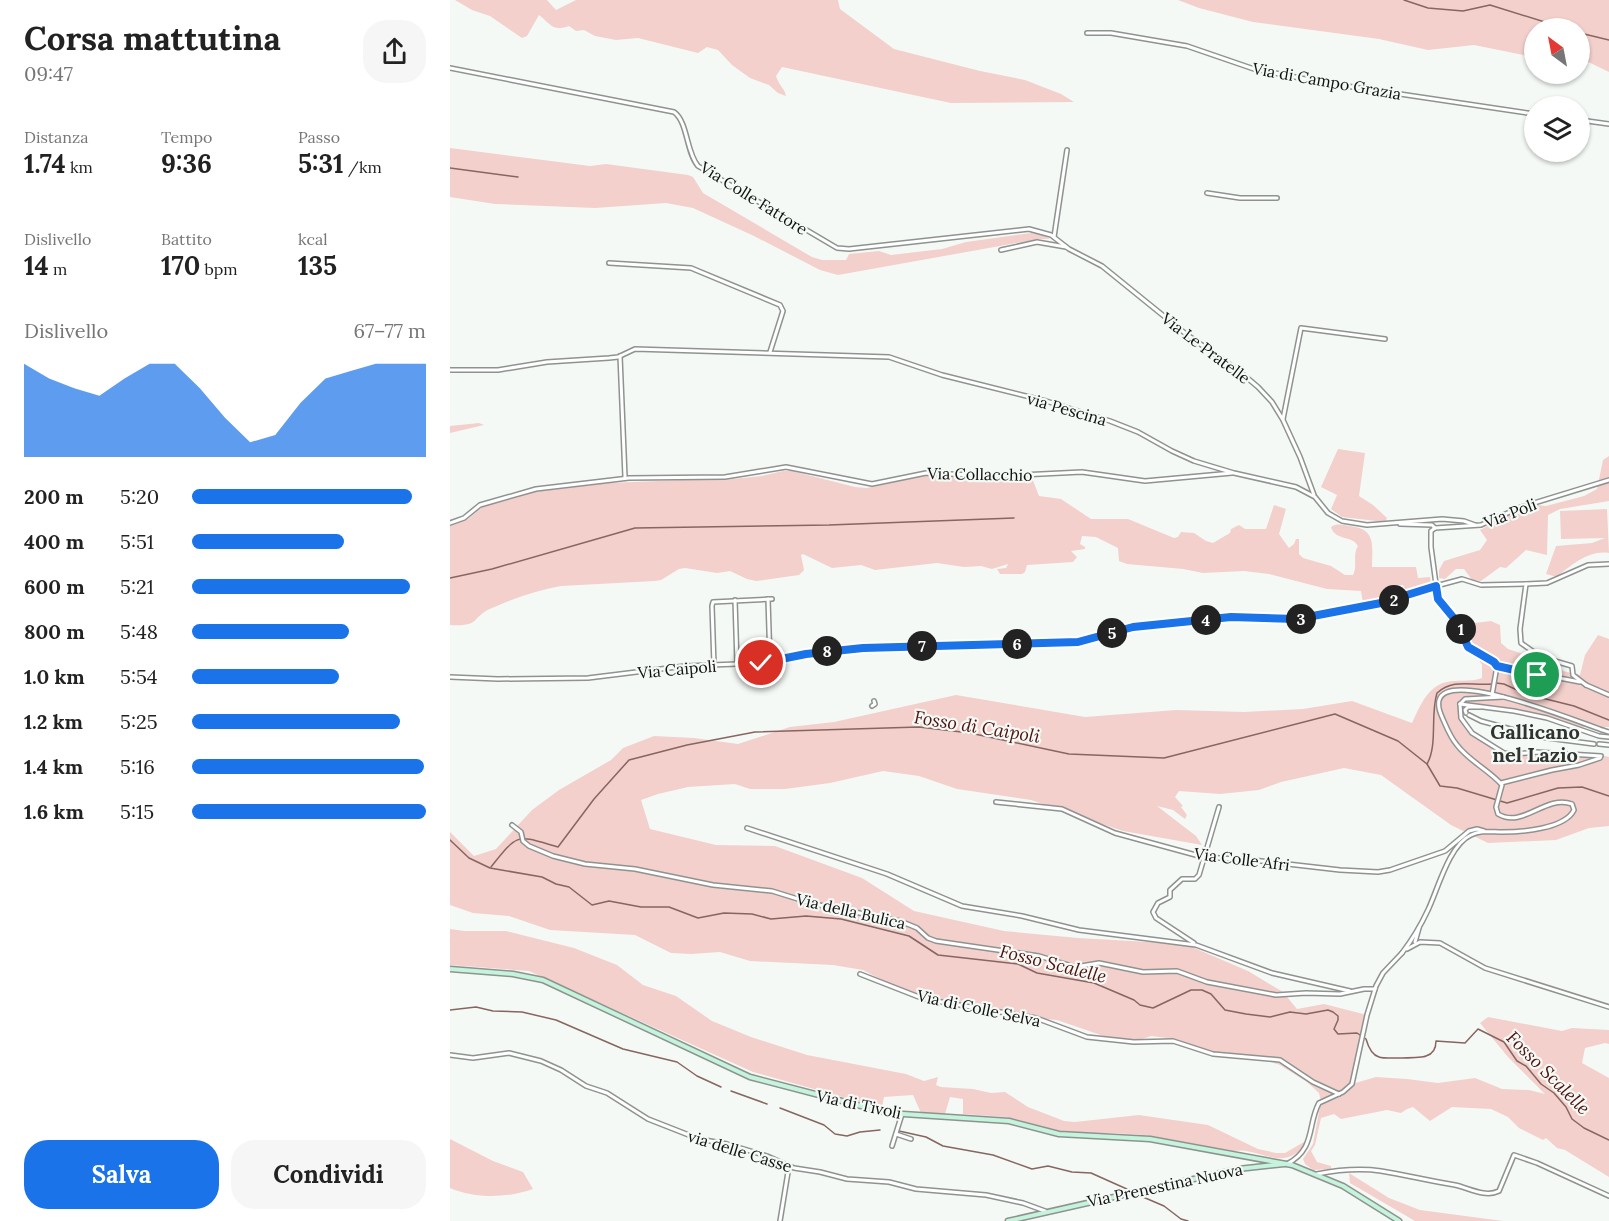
<!DOCTYPE html>
<html lang="it">
<head>
<meta charset="utf-8">
<style>
	:root { --surface:#fff; --page:#f6f6f6; --text:#222; --muted:#767676; --accent:#1a73e8 }
	body { margin:0; font-family:Lora,serif; background:var(--page); color:var(--text); height:100vh; display:flex; flex-direction:column; font-size:22px; white-space:nowrap }
	* { box-sizing:border-box; margin:0 }
	p { font-size:20px; color:var(--muted) }
	.icon { flex:none; width:33px; height:33px; fill:none; stroke:currentColor; stroke-width:2; stroke-linecap:round; stroke-linejoin:round }
	.map { position:relative; flex:1; overflow:hidden }
	.drawer { display:flex; flex-direction:column; background:var(--surface); width:450px }
	.drawer>* { flex:none }
	.needle { width:39px; rotate:328deg }
	.fabs { position:absolute; left:1074px; top:18px; display:grid; gap:12px }
	.fabs a { display:grid; place-items:center; width:66px; height:66px; border-radius:50%; background:var(--surface); box-shadow:0 2px 4px #0004; font-size:30px }
	.pin { position:absolute; display:grid; place-items:center; width:51px; height:51px; color:#fff; margin:-26px; border:3px solid #fff; border-radius:50%; box-shadow:0 2px 6px #0007 }
	.km { position:absolute; width:30px; height:30px; margin:-15px; border-radius:50%; background:#222; color:#fff; font-size:16px; line-height:30px; text-align:center }
	.round { display:grid; place-items:center; flex:none; width:63px; height:63px; border-radius:24px; background:var(--page) }
	.headline { display:flex; align-items:center; justify-content:space-between; height:102px; padding:0 24px }
	h1 { font-size:33px; font-weight:700; line-height:45px }
	.metrics { display:grid; grid-template-columns:repeat(3,1fr); gap:9px; height:102px; padding:6px 24px }
	.metrics div { display:grid; align-content:center }
	.metrics b { font-size:26px; font-weight:700 }
	.metrics small { font-size:16px; font-weight:400 }
	.metrics p { font-size:16px }
	.chart { height:168px; padding:12px 24px }
	.chart p { display:flex; justify-content:space-between }
	.chart svg { width:100%; height:108px; margin-top:6px; fill:var(--accent); opacity:.7 }
	.cta { display:flex; gap:12px; margin-top:auto; padding:12px 24px }
	.cta a { flex:1; height:69px; border-radius:24px; background:var(--accent); color:#fff; font-size:24px; font-weight:700; line-height:69px; text-align:center }
	.cta a+a { background:var(--page); color:var(--text) }
	ul { padding:0 24px; list-style:none; font-size:20px }
	li { display:grid; grid-template-columns:96px 72px 1fr; align-items:center; height:45px }
	li i { height:15px; border-radius:8px; background:var(--accent) }
	main { display:flex; flex:1; min-height:0 }
	.map>svg:first-child { display:block }
</style>
</head>
<body>
<main>
<section class="drawer">
<div class="headline"><div><h1>Corsa mattutina</h1><p>09:47</p></div><a class="round"><svg class="icon" aria-label="share" viewBox="0 0 24 24"><path d="M12 15V3M7 8l5-5 5 5M5 13v7h14v-7"/></svg></a></div>
<div class="metrics">
<div><p>Distanza</p><b>1.74<small> km</small></b></div>
<div><p>Tempo</p><b>9:36</b></div>
<div><p>Passo</p><b>5:31<small> /km</small></b></div>
</div>
<div class="metrics">
<div><p>Dislivello</p><b>14<small> m</small></b></div>
<div><p>Battito</p><b>170<small> bpm</small></b></div>
<div><p>kcal</p><b>135</b></div>
</div>
<div class="chart"><p><span>Dislivello</span>67–77 m</p>
<svg viewBox="0 0 160 44" preserveAspectRatio="none"><path d="M0 44V6L10 12L20 16L30 19L40 12L50 6L60 6L70 16L80 28L90 38L100 35L110 22L120 12L130 9L140 6L150 6L160 6V44z"/></svg>
</div>
<ul>
<li><b>200 m</b>5:20<i style="width:94%"></i></li>
<li><b>400 m</b>5:51<i style="width:65%"></i></li>
<li><b>600 m</b>5:21<i style="width:93%"></i></li>
<li><b>800 m</b>5:48<i style="width:67%"></i></li>
<li><b>1.0 km</b>5:54<i style="width:63%"></i></li>
<li><b>1.2 km</b>5:25<i style="width:89%"></i></li>
<li><b>1.4 km</b>5:16<i style="width:99%"></i></li>
<li><b>1.6 km</b>5:15<i style="width:100%"></i></li>
</ul>
<div class="cta"><a>Salva</a><a>Condividi</a></div>
</section>
<div class="map">
<svg width="1159" height="1221" viewBox="0 0 1159 1221">
	<rect width="100%" height="100%" fill="#f4f9f5"/>
	<g fill="#f3d0cb">
		<path d="M5,0H97L106,10L126,0H388L390,9L444,49L530,71L575,80L611,94L624,102L501,103L332,67L326,76C328,84 335,89 336,96L328,93L319,85L300,78L282,65L268,50L257,47L248,53L188,38L166,40L145,36L134,30L126,31L119,26C102,32 101,24 89,15L77,36L72,38L40,16L22,10Z"/>
		<polygon points="728,0 1159,0 1159,72 1130,58 1130,28 1084,28 1084,57 1024,45 978,50 929,39 803,22 749,8"/>
		<polygon points="0,148 140,166 156,164 238,175 243,177 253,193 362,257 372,260 396,260 399,254 429,251 441,255 492,249 516,242 581,233 591,234 600,239 589,239 388,275 370,270 304,236 243,208 216,203 145,208 45,204 0,197"/>
		<polygon points="29,423 34,425 0,433 0,426"/>
		<polygon points="888,449 915,453 909,496 923,505 937,518 935,522 892,517 881,509 887,495 871,487"/>
		<polygon points="1159,456 1159,501 1110,509 1098,515 1097,555 1076,550 1056,568 1050,567 1031,581 1022,580 1014,569 1006,569 995,579 989,578 989,570 994,561 1030,550 1037,540 1030,530 1057,516 1087,505 1096,506 1134,496 1147,489 1153,460"/>
		<path d="M333,471H342L405,487L417,488L472,476L582,478L589,496L611,499L641,519H678L724,538L728,537L731,532L744,533L756,541L763,543L780,533L781,529L789,525L795,529H816L824,505L836,509L829,534L839,548L844,544L846,539H849V554L853,558L881,566L895,575H903C908,566 902,555 908,546C902,535 885,541 881,527C887,523 893,525 900,526C927,529 922,546 922,567H966L968,578L980,577L981,585L957,593L953,585L945,586V589L935,590V600L913,603L911,591L877,589L819,574L794,571L753,573L733,569L677,564L669,561L668,548L646,537L632,536L630,544L635,547V549L621,551L627,557L623,562L577,565L575,572L572,574H550L547,569L556,568L558,564L542,569L531,566L514,567L487,563L425,570L411,565L382,568L353,554L351,555L354,570L349,575L306,581L297,579L280,571L267,573L235,568L229,569L211,580L205,581L111,586C88,590 64,598 42,608C20,617 32,627 0,625V526L18,519L35,505L83,492L159,483L233,480H273L312,476Z"/>
		<path d="M1157,509L1159,553C1139,550 1121,565 1107,577L1096,574L1106,546L1142,543L1155,538L1111,539L1110,511Z"/>
		<path d="M1041,621L1050,625L1051,643L1058,649L1100,663L1113,671L1130,675L1135,655L1148,635L1159,639V727H1132L1116,724L1114,721C1081,711 1047,704 1013,703L1010,705C1013,729 1036,750 1061,754C1069,756 1080,752 1089,752C1111,752 1137,751 1159,757V826L1139,828L1106,840L1038,843L1001,825L931,775L894,768L831,782L809,790L770,794L729,791L725,797L733,806L731,807L737,815L735,819L723,810L707,806L746,836L752,845L673,831L581,800L507,789L469,776L433,771L380,783L335,789H300L285,784L238,787L208,794L191,800L200,829L266,845L325,846L412,878L464,911L554,931L628,938L735,944L798,971L833,992L847,1009L874,1004L917,1015L902,1084L926,1077L957,1079L988,1083L1025,1078L1052,1089L1079,1090L1095,1094L1058,1057L1030,1023L1038,1017L1112,1031L1122,1028L1159,1030V1044L1155,1043L1135,1048L1132,1063L1159,1078V1177L1115,1150L1107,1148L1096,1138L1093,1140L1069,1128L1058,1117L1041,1109L1002,1107L980,1121L963,1107L957,1109L951,1113L937,1110L891,1119L884,1114L871,1118L865,1145L861,1151L867,1162L881,1166V1169L863,1170L855,1164L853,1159L863,1144L871,1101L869,1093L857,1082L830,1065L815,1060L770,1056L726,1039L701,1036L677,1044L607,1020L553,1016L455,992L413,970L383,965L300,961L270,952L241,954L221,953L185,935L100,930L59,916L23,913L0,905V832L24,856L46,849L82,810L109,790L161,760L173,748L204,736L244,738L288,744L340,727L384,722L506,695L635,717L726,710L794,712L853,709L902,701L962,723C971,704 979,682 1004,681C1014,680 1022,682 1032,678V665L1020,645L1015,631L1016,624Z"/>
		<path d="M0,929L14,931H56L124,948L167,965L193,985L226,996L262,1021L301,1037L357,1055L456,1074L474,1081L488,1077L486,1085L491,1087L523,1089L541,1093L555,1092L578,1107L614,1121L625,1122L689,1115L758,1125L808,1149L826,1153H835L854,1142L857,1143C836,1168 823,1156 796,1151C792,1150 787,1151 782,1151L694,1135L663,1133H625L607,1131L555,1117L513,1114V1099L500,1097L495,1114L471,1113L463,1095L434,1097L432,1108L303,1072L79,971L0,965Z"/>
		<path d="M0,1139L43,1161L73,1172L83,1189C57,1198 26,1199 0,1188Z"/>
		<polygon points="899,1173 939,1198 970,1210 1053,1221 965,1221 900,1183"/>
	</g>
	<g fill="none" stroke-linecap="round" stroke-linejoin="round">
		<g stroke="#876560" stroke-width="1.5">
			<polyline points="954,0 978,8 1013,11 1040,5 1114,28"/>
			<polyline points="1130,33 1159,40"/>
			<polyline points="0,168 68,177"/>
			<polyline points="0,578 42,569 185,528 379,525 564,518"/>
			<polyline points="1046,683 1054,684 1076,694 1124,706 1159,720"/>
			<polyline points="977,764 990,786 1007,788 1057,803 1108,788 1132,787 1159,796"/>
			<path d="M0,840L19,858L40,868L92,877L106,884L119,887L142,905L159,901L191,907H219L248,918L274,913L302,914L321,919L356,916L391,919L459,936L488,955L568,964L587,973L644,983L684,1000L690,1005L703,1008L741,990H752L761,994L775,1010L796,1014L820,1017L840,1012L856,1014L878,1010L883,1012L888,1016V1020L884,1029L888,1034L907,1033L916,1039C918,1046 922,1055 929,1057C933,1059 972,1058 976,1056C983,1054 986,1048 986,1041L1015,1043L1028,1029L1054,1042L1067,1061L1076,1066L1091,1084L1104,1093L1116,1107L1122,1119L1134,1128L1159,1140"/>
			<path d="M41,867C69,832 66,835 108,847L144,799L179,760L237,745L305,732L469,727L520,733L619,754L714,758L885,714L948,741L977,764C988,745 980,715 987,693C1004,678 1021,686 1042,684"/>
			<polyline points="0,1010 26,1007 43,1011 72,1012 106,1020 173,1049 227,1062 247,1076 271,1087"/>
			<polyline points="281,1091 317,1104"/>
			<polyline points="330,1108 374,1125 385,1134 397,1136 410,1132 430,1130"/>
			<polyline points="449,1131 476,1137 493,1146 543,1155 582,1169 598,1166 622,1172 641,1173 679,1190"/>
			<polyline points="686,1194 714,1206 731,1219 738,1221"/>
		</g>
		<g stroke="#8e9390" stroke-width="6">
			<g id="minor">
				<polyline points="637,33 661,33 737,46 804,69 876,83 1084,114"/>
				<path d="M0,68L224,112C238,122 236,152 248,166L387,248L399,249L579,229L601,235L619,249L652,266L736,334L789,371L808,387L822,402L833,420L850,457L864,495"/>
				<polyline points="1130,120 1159,124"/>
				<polyline points="757,193 790,198 827,198"/>
				<polyline points="604,237 617,150"/>
				<polyline points="551,250 587,242 616,247"/>
				<polyline points="159,263 241,268 330,305 333,311 320,352"/>
				<polyline points="170,356 175,477"/>
				<polyline points="0,370 48,370 97,362 159,358 168,357 185,349 439,357 492,375 596,401 660,421 688,432 722,451 744,461 784,473 846,487 865,497 878,513 892,521 917,525 992,519 1014,521 1025,525"/>
				<polyline points="833,419 851,328 935,339"/>
				<polyline points="0,523 14,518 30,505 86,489 179,478 275,477 336,467 422,484 476,473 548,476 632,472 695,481 782,473"/>
				<polyline points="950,524 982,525 985,528"/>
				<polyline points="1076,584 1097,583 1138,565 1159,564"/>
				<polyline points="986,586 1012,579 1031,585 1076,584 1070,629 1071,643 1091,657 1122,666 1123,675 1136,685"/>
				<polyline points="318,599 320,662"/>
				<polyline points="285,600 287,664"/>
				<polyline points="264,665 262,606 263,602 322,599"/>
				<polyline points="1047,666 1130,682"/>
				<polyline points="1136,685 1159,695"/>
				<polyline points="1010,704 1011,718 1022,733 1054,753 1065,754 1086,752 1151,756 1150,758 1129,765 1102,770 1051,783"/>
				<polyline points="1010,704 1064,711 1097,718 1149,736 1159,737"/>
				<polyline points="1010,704 1015,699 1053,697"/>
				<polyline points="422,706 425,704 424,701"/>
				<polyline points="1016,713 1015,710 1018,707 1030,707"/>
				<polyline points="1019,715 1031,721 1090,737 1144,744"/>
				<polyline points="1149,744 1159,745"/>
				<polyline points="546,802 612,809 665,833 753,857 803,860 890,870 928,872 940,870 995,851 1019,831 1027,829 1034,831"/>
				<polyline points="62,825 71,832 73,841 79,846 103,856 135,864 185,869 263,885 322,891 364,904 450,921 467,928 478,938 486,941 589,956 625,967 649,963 693,972 727,971 757,982 826,995 856,993 890,994 914,989 925,989"/>
				<polyline points="297,828 437,874 512,906 572,916 629,930 746,945 822,973 900,991"/>
				<polyline points="744,943 706,918 703,912 708,903 720,897 720,890 732,879 745,879 749,875 769,807"/>
				<polyline points="410,974 474,999 586,1018 637,1037 684,1042 723,1041 763,1054 830,1060 863,1082 889,1094"/>
				<polyline points="0,1055 23,1058 59,1053 91,1061 111,1070 136,1086 157,1093 198,1119 249,1139 277,1144 317,1156 344,1168 370,1172 397,1179 439,1182 466,1189 536,1195 573,1203 595,1211"/>
				<polyline points="446,1134 461,1139"/>
				<polyline points="442,1146 452,1114"/>
				<path d="M867,1174C888,1170 909,1168 931,1171C956,1175 980,1181 1005,1185C1019,1188 1035,1198 1049,1191L1064,1155L1087,1163L1159,1196"/>
				<polyline points="330,1221 339,1166"/>
			</g>
		</g>
		<g stroke="#8e9390" stroke-width="6">
			<g id="tertiary">
				<polyline points="0,677 48,679 138,678 235,666 313,663 359,653 413,648 626,642 683,627 730,622 787,617 852,619 935,602 986,586"/>
				<polyline points="1042,695 1047,666 1043,661 1019,647 1007,622 988,599 981,547 981,531 985,528 1031,525 1071,507 1159,480"/>
				<polyline points="965,942 969,928"/>
				<polyline points="957,949 970,942 990,943 1035,968 1159,1007"/>
				<path d="M952,953C962,940 971,925 978,910C988,889 999,845 1021,835C1031,830 1041,832 1052,832C1071,832 1115,829 1124,810L1122,804C1096,794 1073,829 1048,814L1046,807L1052,785C1039,770 1019,761 1007,745C1000,737 996,726 992,717C962,650 1141,728 1159,732"/>
				<path d="M837,1164C866,1149 857,1125 869,1103L893,1092L902,1084L917,1015L926,986L933,973L952,953"/>
			</g>
		</g>
		<g stroke="#8e9390" stroke-width="7">
			<g id="secondary">
				<polyline points="0,969 63,974 93,980 300,1077 438,1113 559,1121 609,1134 700,1139 842,1165 893,1186 949,1221"/>
				<polyline points="558,1221 788,1169 834,1164"/>
			</g>
		</g>
		<use href="#minor" stroke="#fff" stroke-width="3"/>
		<use href="#tertiary" stroke="#fff" stroke-width="3"/>
		<use href="#secondary" stroke="#c5f4dd" stroke-width="4"/>
	</g>
	<g fill="none" stroke-linecap="round" stroke-linejoin="round">
		<g stroke="#fff" stroke-width="12">
			<polyline id="route" points="311,663 356,654 413,648 628,642 683,627 781,617 847,619 931,603 986,586 988,599 1007,622 1018,647 1044,662 1047,666 1087,675"/>
		</g>
		<use href="#route" stroke="#1a73e8" stroke-width="8"/>
	</g>
	<g text-anchor="middle" stroke-width="4.5" stroke-linejoin="round" paint-order="stroke">
		<g font-size="16" fill="#0f100f" stroke="#f4f9f5">
			<text transform="translate(877 81) rotate(10)" y="6">Via di Campo Grazia</text>
			<text transform="translate(304 198) rotate(32)" y="6">Via Colle Fattore</text>
			<text transform="translate(756 348) rotate(37)" y="6">Via Le Pratelle</text>
			<text transform="translate(617 409) rotate(16)" y="6">via Pescina</text>
			<text transform="translate(530 474) rotate(1)" y="6">Via Collacchio</text>
			<text transform="translate(1060 513) rotate(-21)" y="6">Via Poli</text>
			<text transform="translate(227 669) rotate(-5)" y="6">Via Caipoli</text>
			<text transform="translate(792 859) rotate(7)" y="6">Via Colle Afri</text>
			<text transform="translate(401 911) rotate(13)" y="6">Via della Bulica</text>
			<text transform="translate(529 1008) rotate(12)" y="6">Via di Colle Selva</text>
			<text transform="translate(409 1104) rotate(12)" y="6">Via di Tivoli</text>
			<text transform="translate(290 1151) rotate(17)" y="6">via delle Casse</text>
			<text transform="translate(715 1185) rotate(-12)" y="6">Via Prenestina Nuova</text>
		</g>
		<g font-size="18" font-style="italic" fill="#4d110e" stroke="#f4f9f5">
			<text transform="translate(527 727) rotate(9)" y="6">Fosso di Caipoli</text>
			<text transform="translate(603 964) rotate(14)" y="6">Fosso Scalelle</text>
			<text transform="translate(1098 1073) rotate(45)" y="6">Fosso Scalelle</text>
		</g>
		<g font-size="20" font-weight="bold" fill="#2f3330" stroke="#f4f9f5">
			<text x="1085" y="739">Gallicano<tspan x="1085" dy="23">nel Lazio</tspan></text>
		</g>
	</g>
</svg>
<div class="fabs">
<a><svg class="needle" viewBox="-14 -14 28 28"><path d="M0-13l5 13h-10z" fill="#e53935"/><path d="M0 13l5-13h-10z" fill="#767676"/></svg></a>
<a><svg class="icon" aria-label="layers" viewBox="0 0 24 24"><path d="M12 4l9 5-9 5-9-5zM3 14l9 5 9-5"/></svg></a>
</div>
<div class="pin" style="left:1087px;top:675px;background:#1e9e55"><svg class="icon" aria-label="arrive" viewBox="0 0 24 24"><path d="M6 21V4h12l-3 4 3 4H6"/></svg></div>
<div class="pin" style="left:311px;top:663px;background:#d93025"><svg class="icon" aria-label="check" viewBox="0 0 24 24"><path d="M5 12l5 5 9-10"/></svg></div>
<b class="km" style="left:1011px;top:629px">1</b>
<b class="km" style="left:944px;top:600px">2</b>
<b class="km" style="left:851px;top:619px">3</b>
<b class="km" style="left:756px;top:620px">4</b>
<b class="km" style="left:662px;top:633px">5</b>
<b class="km" style="left:567px;top:644px">6</b>
<b class="km" style="left:472px;top:646px">7</b>
<b class="km" style="left:377px;top:651px">8</b>
</div>
</main>
</body>
</html>
